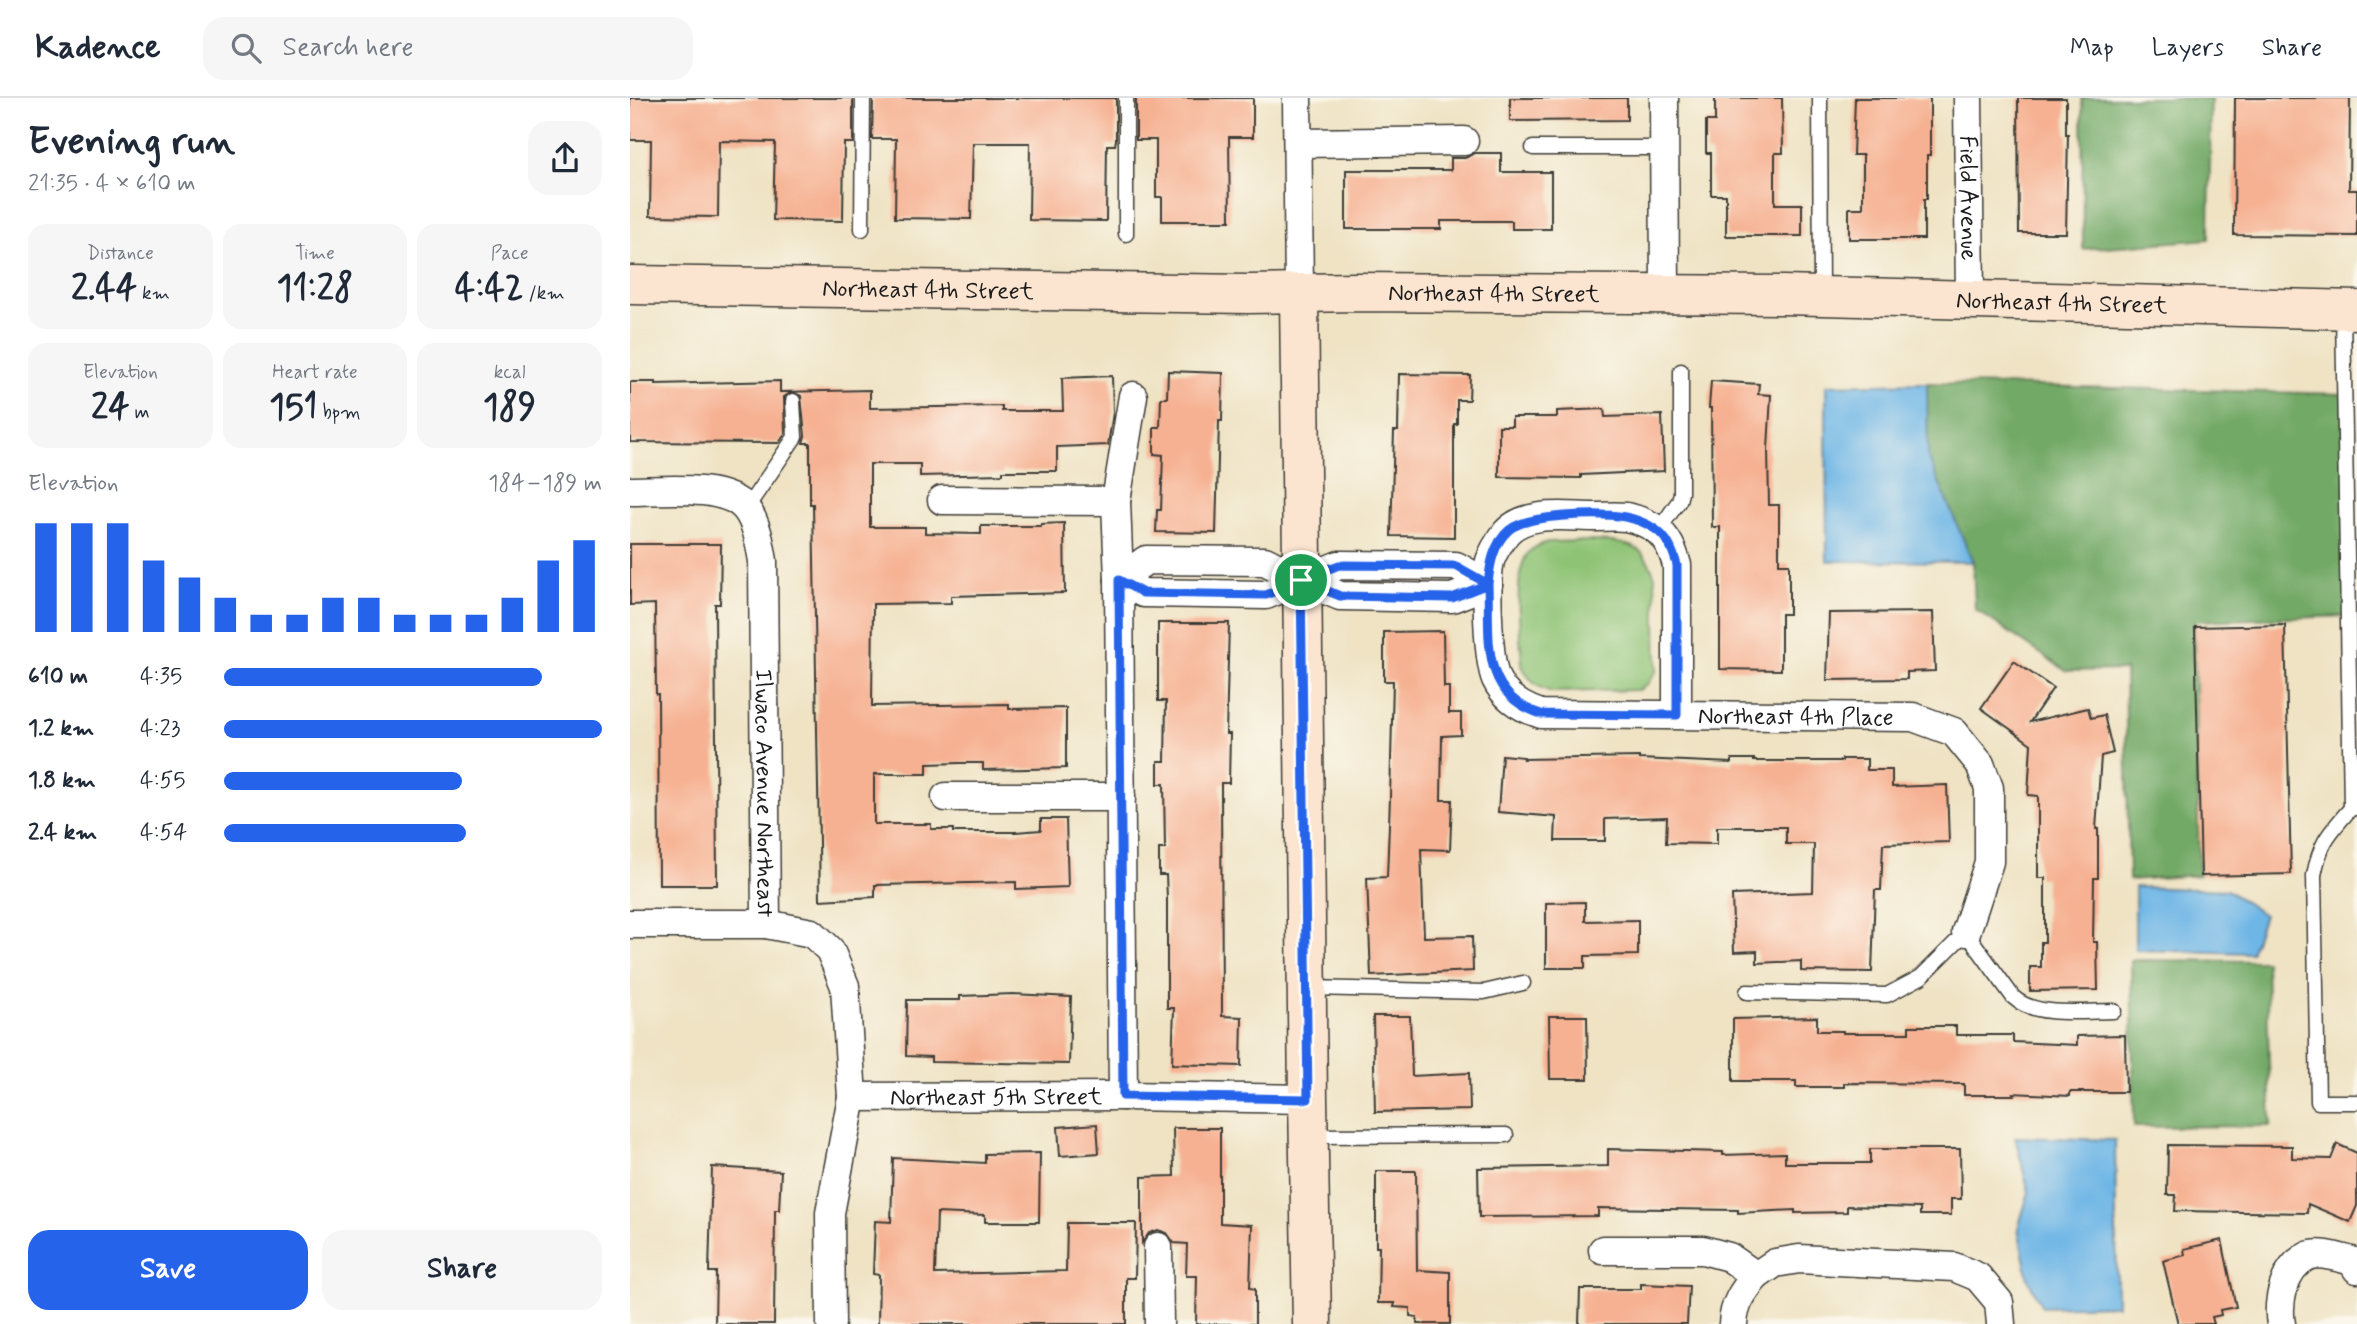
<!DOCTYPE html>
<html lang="en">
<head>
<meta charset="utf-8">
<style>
	:root { --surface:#fff; --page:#f6f6f7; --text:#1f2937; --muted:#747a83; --line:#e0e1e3; --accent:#2563eb }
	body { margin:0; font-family:Mynerve,sans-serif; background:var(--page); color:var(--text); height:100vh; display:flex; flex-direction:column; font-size:26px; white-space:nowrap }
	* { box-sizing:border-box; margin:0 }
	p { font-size:23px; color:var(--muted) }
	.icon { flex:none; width:38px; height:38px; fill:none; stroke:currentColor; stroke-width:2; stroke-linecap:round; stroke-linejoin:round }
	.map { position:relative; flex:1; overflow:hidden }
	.details { display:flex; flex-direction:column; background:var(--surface); width:630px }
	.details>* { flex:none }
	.pin { position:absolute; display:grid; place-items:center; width:60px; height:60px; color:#fff; margin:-30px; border:4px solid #fff; border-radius:50%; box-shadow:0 2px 7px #0007 }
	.round { display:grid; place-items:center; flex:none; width:74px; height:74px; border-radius:21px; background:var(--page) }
	.summary { display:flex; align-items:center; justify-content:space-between; height:119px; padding:0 28px }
	h1 { font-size:38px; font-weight:700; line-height:52px }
	.stats { display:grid; grid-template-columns:repeat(3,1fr); gap:10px; height:119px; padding:7px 28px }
	.stats div { display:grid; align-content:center; border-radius:18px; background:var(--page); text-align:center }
	.stats b { font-size:35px; font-weight:700 }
	.stats small { font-size:19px; font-weight:400 }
	.stats p { font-size:19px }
	.chart { height:196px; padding:14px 28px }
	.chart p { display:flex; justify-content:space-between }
	.chart svg { width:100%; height:126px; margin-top:7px; stroke:var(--accent); stroke-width:6 }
	.cta { display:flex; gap:14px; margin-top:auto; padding:14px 28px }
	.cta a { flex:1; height:80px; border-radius:21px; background:var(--accent); color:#fff; font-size:28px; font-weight:700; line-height:80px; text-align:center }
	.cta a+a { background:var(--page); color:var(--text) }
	ul { padding:0 28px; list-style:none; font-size:23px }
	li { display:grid; grid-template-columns:112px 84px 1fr; align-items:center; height:52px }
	li i { height:18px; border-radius:9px; background:var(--accent) }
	header { display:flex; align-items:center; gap:42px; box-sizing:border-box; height:98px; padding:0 35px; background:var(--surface); border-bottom:2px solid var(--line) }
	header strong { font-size:33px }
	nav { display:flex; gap:38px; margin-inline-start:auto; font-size:24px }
	.search { width:490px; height:63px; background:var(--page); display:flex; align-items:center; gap:18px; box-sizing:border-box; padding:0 24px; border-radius:21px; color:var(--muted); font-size:26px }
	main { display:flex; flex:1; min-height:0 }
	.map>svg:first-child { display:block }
</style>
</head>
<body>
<header>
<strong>Kadence</strong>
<div class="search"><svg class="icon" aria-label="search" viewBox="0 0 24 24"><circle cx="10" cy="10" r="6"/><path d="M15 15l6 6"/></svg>Search here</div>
<nav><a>Map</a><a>Layers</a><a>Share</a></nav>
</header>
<main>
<section class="details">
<div class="summary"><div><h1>Evening run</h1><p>21:35 · 4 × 610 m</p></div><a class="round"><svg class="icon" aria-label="share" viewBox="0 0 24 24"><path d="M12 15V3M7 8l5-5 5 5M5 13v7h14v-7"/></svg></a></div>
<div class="stats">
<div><p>Distance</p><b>2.44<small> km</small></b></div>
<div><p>Time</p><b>11:28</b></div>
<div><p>Pace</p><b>4:42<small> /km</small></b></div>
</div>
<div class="stats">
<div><p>Elevation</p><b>24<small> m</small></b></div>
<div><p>Heart rate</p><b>151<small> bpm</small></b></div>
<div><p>kcal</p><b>189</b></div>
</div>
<div class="chart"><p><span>Elevation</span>184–189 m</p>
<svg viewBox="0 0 160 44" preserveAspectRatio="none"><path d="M5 44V6M15 44V6M25 44V6M35 44V19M45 44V25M55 44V32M65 44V38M75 44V38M85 44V32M95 44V32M105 44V38M115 44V38M125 44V38M135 44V32M145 44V19M155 44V12"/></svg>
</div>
<ul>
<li><b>610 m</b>4:35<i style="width:84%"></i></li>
<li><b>1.2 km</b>4:23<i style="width:100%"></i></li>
<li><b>1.8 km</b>4:55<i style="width:63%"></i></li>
<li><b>2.4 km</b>4:54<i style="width:64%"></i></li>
</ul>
<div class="cta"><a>Save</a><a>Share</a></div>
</section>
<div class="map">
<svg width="1727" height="1226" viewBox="0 0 1727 1226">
	<rect width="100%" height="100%" fill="#fbf7ec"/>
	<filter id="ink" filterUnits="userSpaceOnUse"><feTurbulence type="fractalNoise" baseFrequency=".0143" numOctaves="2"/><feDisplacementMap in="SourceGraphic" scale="14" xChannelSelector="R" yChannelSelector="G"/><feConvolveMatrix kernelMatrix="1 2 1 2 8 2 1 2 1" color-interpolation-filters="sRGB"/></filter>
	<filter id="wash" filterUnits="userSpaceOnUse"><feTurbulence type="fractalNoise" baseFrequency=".00686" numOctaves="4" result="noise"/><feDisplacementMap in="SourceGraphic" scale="28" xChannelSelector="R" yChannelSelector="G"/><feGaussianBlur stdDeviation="1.57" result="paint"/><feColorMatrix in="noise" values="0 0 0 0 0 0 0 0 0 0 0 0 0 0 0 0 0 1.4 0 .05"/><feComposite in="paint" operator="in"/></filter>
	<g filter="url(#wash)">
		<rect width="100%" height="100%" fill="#efe3c4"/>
		<path fill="#8ec375" stroke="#557048" stroke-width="2" d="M917,444C941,444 993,438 1011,454C1018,461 1022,470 1025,479L1027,572L1017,587L1009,592L923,594C906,590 900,583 892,568C891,540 882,475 898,455C903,449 910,447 917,444Z"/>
		<g fill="#72a966" stroke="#476241" stroke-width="2">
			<polygon points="1452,0 1581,0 1579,141 1453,151"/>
			<polygon points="1297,285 1715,296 1718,518 1564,523 1569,777 1499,782 1495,572 1436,573 1345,511 1343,464 1298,359"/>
			<polygon points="1501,862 1636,863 1641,1028 1504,1029"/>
		</g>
		<g fill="#6eb6e6" stroke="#456981" stroke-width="2">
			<polygon points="1297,285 1298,359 1343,464 1197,463 1196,287"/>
			<polygon points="1505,789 1597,792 1634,817 1621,855 1505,852"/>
			<polygon points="1385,1039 1485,1042 1487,1207 1412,1209 1398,1181 1388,1130 1399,1094"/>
		</g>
		<g id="blocks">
			<g fill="#f6b192">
				<polygon points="0,0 223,0 223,45 214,45 213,123 143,122 145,44 89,43 88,119 20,118 21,42 0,42"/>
				<polygon points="243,0 486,0 486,42 485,47 477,47 476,123 399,122 400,45 343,45 341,121 265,120 266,41 242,41"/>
				<polygon points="506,0 623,0 623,39 599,39 600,123 532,123 532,99 526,99 526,42 506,42"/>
				<polygon points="880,0 997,0 997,22 880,23"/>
				<polygon points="1085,0 1152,0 1153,55 1145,55 1145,106 1172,106 1172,138 1096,138 1096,97 1081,97 1081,55 1076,55 1076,23 1085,23"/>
				<polygon points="1225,0 1300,0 1300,57 1297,57 1297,101 1294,101 1294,141 1219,141 1219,110 1233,110 1233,57 1223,57"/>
				<polygon points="1388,0 1436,0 1436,36 1438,36 1436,135 1389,135"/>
				<polygon points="1605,0 1720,0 1719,92 1727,92 1727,138 1604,137"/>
				<polygon points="845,55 871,55 871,74 921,74 921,131 882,131 882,123 811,123 811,131 716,131 716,72 821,72 821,60 835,60"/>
				<polygon points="538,273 593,275 592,323 589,323 586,435 526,434 527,412 531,412 533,357 524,356 524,329 530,329 531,300 537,300"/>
				<polygon points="769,276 840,277 839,302 827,302 827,326 824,326 824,439 761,438 764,333 768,333"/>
				<polygon points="482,278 483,315 478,347 427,349 427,373 373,373 373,376 290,378 290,366 240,366 240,429 295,429 295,435 351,436 351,428 411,428 411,426 434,425 435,495 321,498 321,505 243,506 242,608 379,606 379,611 436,610 436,670 353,672 353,665 330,665 297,666 297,676 244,676 244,726 301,726 301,731 323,731 323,734 385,734 411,732 411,721 436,721 438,789 386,791 386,784 245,787 245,799 190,802 183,406 180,406 180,345 173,345 175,338 171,298 162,294 154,299 155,336 149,345 0,344 0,284 26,284 26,286 150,283 150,294 240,292 240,310 372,308 372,313 433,313 432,280"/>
				<polygon points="1081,283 1129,286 1128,296 1141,297 1138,351 1139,407 1149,407 1149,466 1159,466 1159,516 1151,516 1151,572 1090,571 1090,429 1082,429 1081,310 1079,310"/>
				<polygon points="974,311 975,319 1032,317 1034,373 951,377 951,380 869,379 869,328 882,328 882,319 927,319 927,313"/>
				<polygon points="0,446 91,446 90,506 85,506 87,787 29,787 28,596 26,596 25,506 0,507"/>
				<polygon points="1303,514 1305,573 1277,574 1277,581 1197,582 1199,515"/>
				<polygon points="528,525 599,525 596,636 600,636 599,685 591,685 592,918 612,919 611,968 542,966 544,910 537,910 537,800 536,777 529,777 529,751 535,751 534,686 528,686 528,663 535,663 536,603 528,603"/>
				<polygon points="1655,527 1661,776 1571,778 1565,529"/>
				<polygon points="813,533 814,589 819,589 819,615 831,615 831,637 812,638 811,702 822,702 820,752 791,751 794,839 842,838 843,873 741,878 737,780 757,779 760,700 763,583 754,583 754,534"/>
				<polygon points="1384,563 1423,590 1400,624 1458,610 1461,620 1474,617 1483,655 1471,658 1466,731 1468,731 1468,780 1464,780 1463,844 1467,844 1468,892 1400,893 1400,869 1411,869 1411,844 1415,844 1415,780 1408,780 1408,698 1398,697 1401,646 1351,610"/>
				<polygon points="872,657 894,659 893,661 1009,659 1009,661 1102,665 1102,661 1124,661 1124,663 1212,663 1212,661 1237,661 1237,672 1262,672 1262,689 1317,687 1319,744 1253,746 1251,792 1245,792 1242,874 1171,873 1171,863 1127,865 1127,853 1104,854 1102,797 1183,794 1184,746 1156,746 1156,729 1087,729 1087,746 1036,745 1037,719 975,721 975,743 925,743 926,719 868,714"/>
				<polygon points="955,804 955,823 1008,822 1008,857 955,858 955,870 916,870 916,805"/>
				<polygon points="383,896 441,899 439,966 301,964 301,959 276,958 277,902 330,902 330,898"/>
				<polygon points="743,918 780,918 782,978 839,975 840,1012 745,1014"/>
				<polygon points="919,918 957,918 958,981 920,981"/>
				<polygon points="1187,919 1187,933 1213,933 1213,935 1279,935 1279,928 1326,928 1326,937 1383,937 1383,944 1447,947 1447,938 1495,937 1496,994 1440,994 1440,998 1383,995 1384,997 1334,997 1334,986 1214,985 1214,989 1166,989 1166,983 1103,983 1103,921"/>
				<polygon points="467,1026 469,1055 430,1058 428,1029"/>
				<polygon points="543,1030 590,1030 590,1125 622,1127 620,1190 625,1191 625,1226 566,1226 567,1178 556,1178 557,1146 544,1145 537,1135 528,1132 519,1135 512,1145 512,1079 544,1078"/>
				<polygon points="1707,1046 1727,1055 1727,1108 1720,1124 1678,1106 1677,1115 1545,1113 1546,1097 1537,1097 1538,1047 1662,1048 1662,1060 1701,1061"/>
				<polygon points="978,1051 1093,1054 1093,1057 1155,1055 1155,1065 1240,1065 1240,1051 1330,1051 1331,1101 1321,1101 1321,1117 1290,1117 1290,1110 1217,1108 1217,1114 1165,1115 1165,1112 1108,1115 1108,1112 968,1110 968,1118 849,1119 848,1070 978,1068"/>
				<polygon points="410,1055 409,1124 355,1124 355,1117 307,1115 305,1176 436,1173 437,1125 506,1125 505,1180 496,1180 496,1226 248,1226 249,1177 243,1176 245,1123 261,1124 263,1060 355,1065 355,1056"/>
				<polygon points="82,1069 151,1073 149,1112 145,1112 144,1226 85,1226 86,1174 79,1174"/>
				<polygon points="746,1073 786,1073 787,1172 820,1174 820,1226 787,1226 787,1219 780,1218 780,1210 764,1209 765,1205 748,1205 749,1149 746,1149"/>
				<polygon points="1592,1142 1606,1209 1590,1212 1591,1217 1582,1219 1584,1226 1548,1226 1533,1163 1555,1157 1554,1151"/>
				<polygon points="1011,1186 1059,1188 1057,1226 949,1226 950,1191 1011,1191"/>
			</g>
		</g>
	</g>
	<g filter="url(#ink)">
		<use href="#blocks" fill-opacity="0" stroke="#3c3a35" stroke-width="2"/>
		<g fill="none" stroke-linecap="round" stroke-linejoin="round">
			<g stroke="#3c3a35" stroke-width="17">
				<g id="lane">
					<polyline points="496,0 496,136"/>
					<polyline points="1190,0 1191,197"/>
					<polyline points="903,50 1034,50"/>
					<polyline points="232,131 233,0"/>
					<polyline points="1713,213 1721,710 1727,710"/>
					<polyline points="116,411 165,339 163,303"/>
					<polyline points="1028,433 1049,403 1051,395 1051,273"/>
					<path d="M1721,710C1699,736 1691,742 1684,777L1688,1004H1727"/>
					<polyline points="678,890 854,894 893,885"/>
					<path d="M1117,894L1257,897L1291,879L1336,834L1383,899C1405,920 1454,913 1484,913"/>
					<polyline points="680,1038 876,1037"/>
				</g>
			</g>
			<g stroke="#3c3a35" stroke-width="31">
				<g id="street">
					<polyline points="667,0 669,195"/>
					<polyline points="1034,0 1035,197"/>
					<path id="s1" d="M1338,0L1340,201"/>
					<polyline points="668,45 834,43"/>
					<path id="s2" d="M0,393C31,393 95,385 116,411C127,425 130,446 133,463L136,826"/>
					<polyline points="312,402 486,403"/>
					<polyline points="489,482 516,462 635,463 672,482 710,498 822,500 858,486"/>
					<polyline points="489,482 513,495 636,497 709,467 826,468 858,486"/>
					<path id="s3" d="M1047,617V467C1043,453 1038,440 1026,431C1017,425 1006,421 996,419C986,418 974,419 964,419C937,419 896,412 876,435C870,443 863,453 860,463C855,483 858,563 866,581C875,600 892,610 911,616L1283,619L1324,634L1350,666L1359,690V764L1336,834"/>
					<polyline points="316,699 491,699"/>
					<polyline points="0,826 136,826 182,835 200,852 215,888 222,999 200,1115 201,1226"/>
					<polyline points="493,998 489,482 486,403 503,298"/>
					<path id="s4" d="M222,999L493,998L678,1001"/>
					<polyline points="528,1149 529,1226"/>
					<polyline points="973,1152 1073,1152 1099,1159 1126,1178 1145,1165 1169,1161 1324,1169 1348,1179 1369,1204 1371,1226"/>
					<path d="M1103,1226C1104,1206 1113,1193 1126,1178"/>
					<path d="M1651,1226C1647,1203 1654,1169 1678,1158C1690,1153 1710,1160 1722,1163L1727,1171"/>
				</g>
			</g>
			<g stroke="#3c3a35" stroke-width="41">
				<g id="secondary">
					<path id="s5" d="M0,187L618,196L725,194L1153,197L1727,212"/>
					<polyline points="669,195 678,1001 682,1226"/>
				</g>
			</g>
			<use href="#lane" stroke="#fff" stroke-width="14"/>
			<use href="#street" stroke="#fff" stroke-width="28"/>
			<use href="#secondary" stroke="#fce5d0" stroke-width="38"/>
		</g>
	</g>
	<g fill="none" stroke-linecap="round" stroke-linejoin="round" filter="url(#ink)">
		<g stroke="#fff" stroke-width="14">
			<path id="route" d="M671,482L636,497L513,495L489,482L493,998L678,1001L671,482L710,498L822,500L858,486C860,540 849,596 911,616L1047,617V467C1043,453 1038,440 1025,431C1016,425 1006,421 995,419C971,415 897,416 879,432C863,446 860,467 858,486L826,468L709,467L671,482"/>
		</g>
		<use href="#route" stroke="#2563eb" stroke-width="9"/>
	</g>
	<g text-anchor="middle" stroke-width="6" stroke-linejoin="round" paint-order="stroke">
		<g font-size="24" fill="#1c1c1c" stroke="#fbf7ec">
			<text dy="8" stroke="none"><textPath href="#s1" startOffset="100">Field Avenue</textPath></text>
			<text dy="8" stroke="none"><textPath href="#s5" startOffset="298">Northeast 4th Street</textPath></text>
			<text dy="8" stroke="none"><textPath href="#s5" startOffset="864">Northeast 4th Street</textPath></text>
			<text dy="8" stroke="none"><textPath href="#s5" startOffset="1432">Northeast 4th Street</textPath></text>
			<text dy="8" stroke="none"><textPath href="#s3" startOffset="814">Northeast 4th Place</textPath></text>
			<text dy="8" stroke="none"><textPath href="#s2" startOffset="408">Ilwaco Avenue Northeast</textPath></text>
			<text dy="8" stroke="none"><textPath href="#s4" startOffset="144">Northeast 5th Street</textPath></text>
		</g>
	</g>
</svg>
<div class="pin" style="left:671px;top:482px;background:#1e9e55"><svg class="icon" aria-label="arrive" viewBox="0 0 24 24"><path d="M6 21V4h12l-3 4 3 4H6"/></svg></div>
</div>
</main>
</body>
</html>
